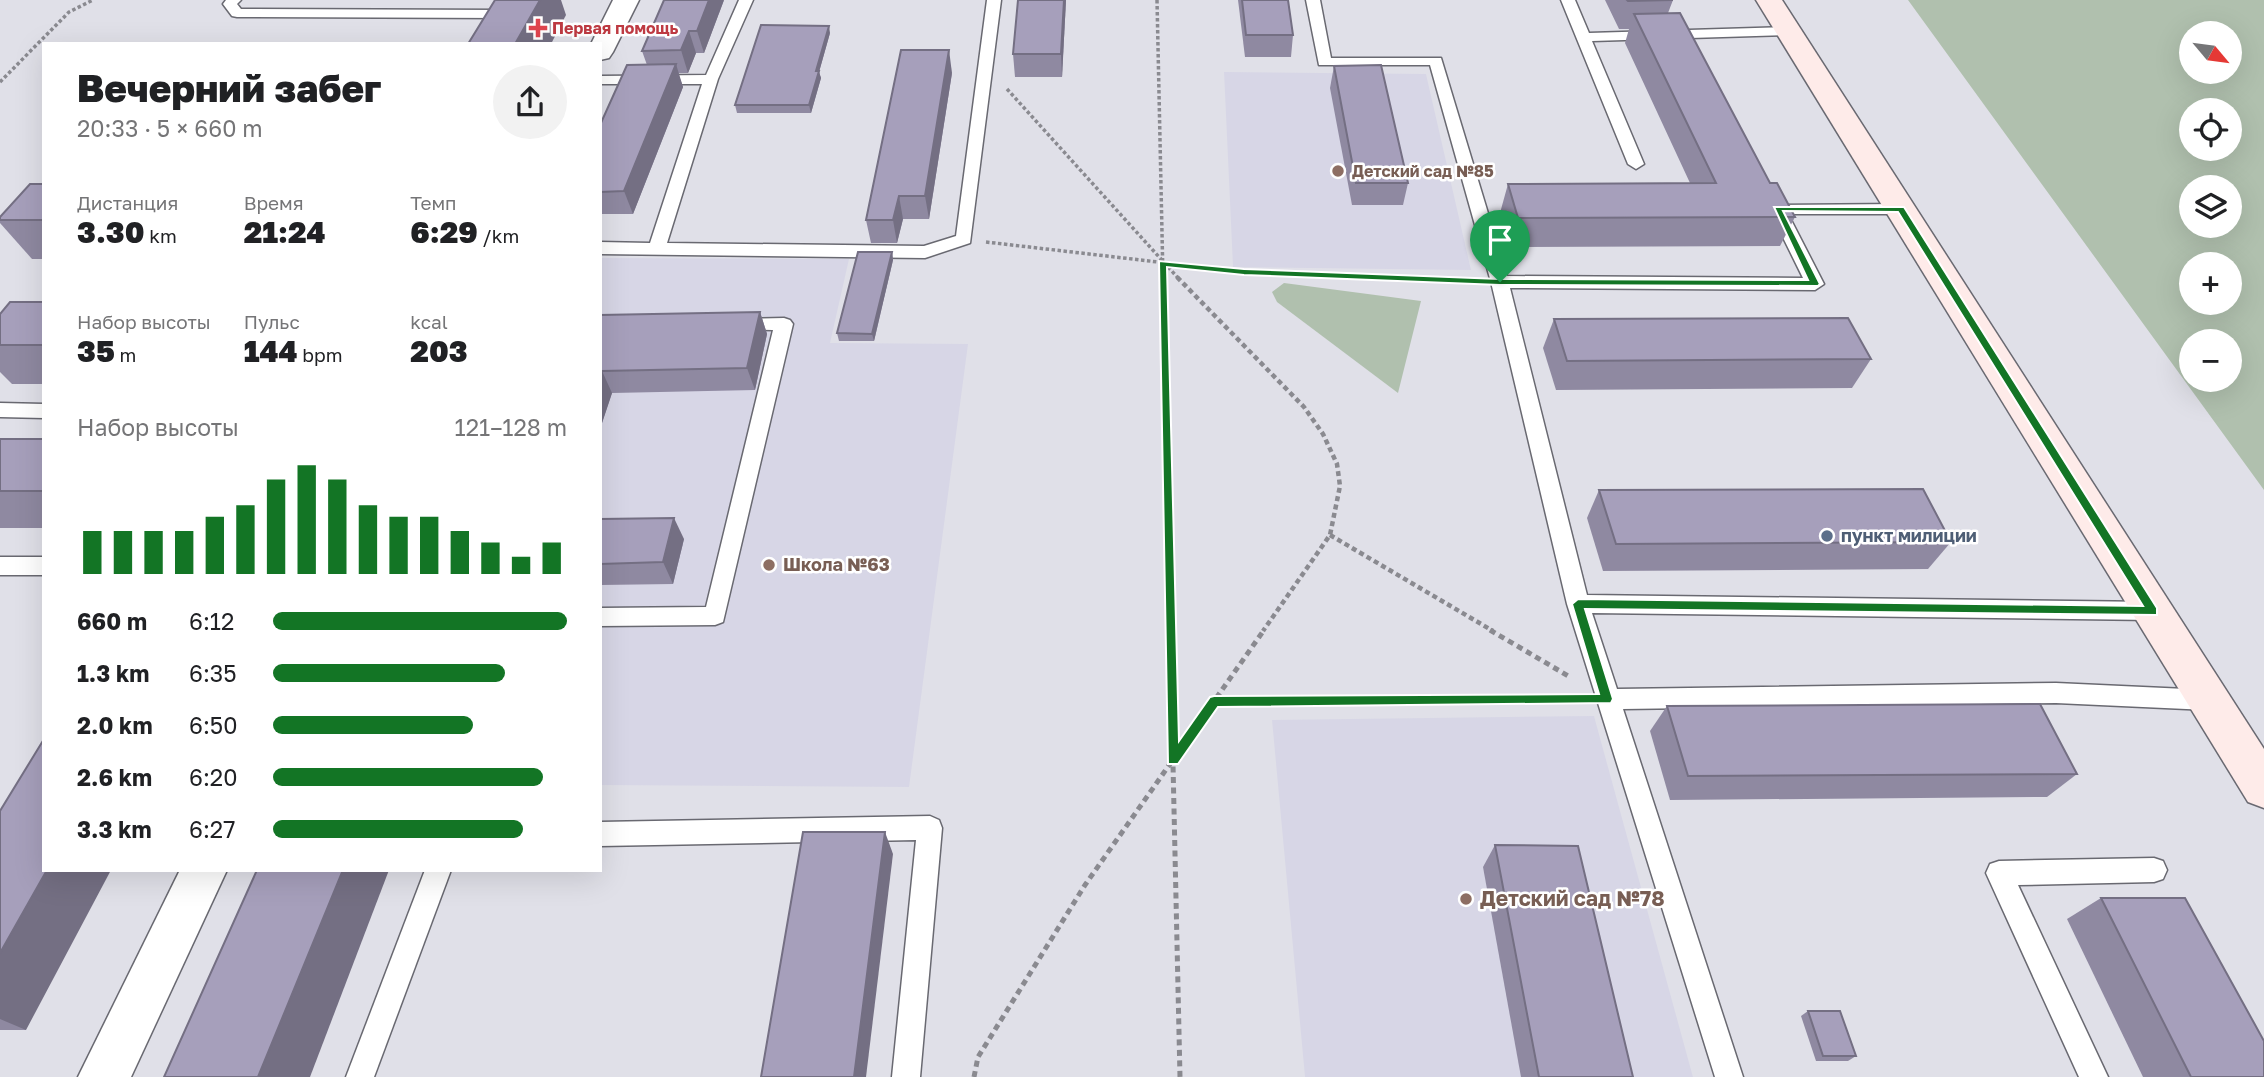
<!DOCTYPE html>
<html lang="ru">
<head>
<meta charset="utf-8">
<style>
	:root { --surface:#fff; --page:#f2f2f2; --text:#202124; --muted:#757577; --accent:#137525 }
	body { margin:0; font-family:"Golos Text",sans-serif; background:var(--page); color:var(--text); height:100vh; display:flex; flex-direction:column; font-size:26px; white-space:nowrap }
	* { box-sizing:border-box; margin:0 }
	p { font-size:23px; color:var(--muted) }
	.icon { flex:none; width:38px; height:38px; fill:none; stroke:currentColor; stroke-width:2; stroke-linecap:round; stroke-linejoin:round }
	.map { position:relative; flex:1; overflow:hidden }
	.sheet { position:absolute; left:42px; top:42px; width:560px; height:830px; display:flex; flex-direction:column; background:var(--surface); border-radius:0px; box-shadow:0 7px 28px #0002 }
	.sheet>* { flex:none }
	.needle { width:46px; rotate:119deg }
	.controls { position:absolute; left:2179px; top:21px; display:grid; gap:14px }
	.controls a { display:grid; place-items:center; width:63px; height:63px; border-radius:50%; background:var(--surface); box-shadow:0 7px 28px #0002; font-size:35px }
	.pin { position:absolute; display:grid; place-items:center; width:60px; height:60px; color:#fff; margin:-72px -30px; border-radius:50% 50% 50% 0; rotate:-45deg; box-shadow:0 0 7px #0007 }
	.pin .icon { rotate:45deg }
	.round { display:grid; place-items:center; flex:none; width:74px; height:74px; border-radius:37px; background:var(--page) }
	.headline { display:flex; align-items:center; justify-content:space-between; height:119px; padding:0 35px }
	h1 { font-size:38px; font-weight:800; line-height:52px }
	.figures { display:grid; grid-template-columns:repeat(3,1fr); gap:10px; height:119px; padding:7px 35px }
	.figures div { display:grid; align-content:center }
	.figures b { font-size:30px; font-weight:800 }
	.figures small { font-size:19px; font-weight:400 }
	.figures p { font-size:19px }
	.chart { height:196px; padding:14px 35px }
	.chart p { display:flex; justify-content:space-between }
	.chart svg { width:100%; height:126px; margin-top:7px; stroke:var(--accent); stroke-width:6 }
	ul { padding:0 35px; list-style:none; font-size:23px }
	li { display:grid; grid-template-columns:112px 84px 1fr; align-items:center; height:52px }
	li i { height:18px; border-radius:9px; background:var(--accent) }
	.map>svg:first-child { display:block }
</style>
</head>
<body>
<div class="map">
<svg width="2264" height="1077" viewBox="0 0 2264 1077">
	<rect width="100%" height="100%" fill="#e0e0e8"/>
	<g fill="#d7d6e6">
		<polygon points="1224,72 1426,74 1471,270 1233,267"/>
		<polygon points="600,258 849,259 830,343 968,344 909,787 600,785"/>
		<polygon points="1594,716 1693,1077 1305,1077 1272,720"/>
	</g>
	<g fill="#b0c0ae" fill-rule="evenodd">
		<path d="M1908,0H2264V490ZM2191,33H2230V72H2191ZM2191,110H2230V149H2191ZM2191,187H2230V226H2191ZM2191,264H2230V303H2191ZM2191,341H2230V380H2191Z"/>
		<polygon points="1284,283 1421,301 1398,393 1277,302 1272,292"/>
	</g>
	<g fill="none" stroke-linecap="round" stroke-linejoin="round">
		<g stroke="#696971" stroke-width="3">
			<g id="lane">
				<polygon points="226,0 241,0 237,4 241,9 502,10 513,0 528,0 511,17 506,18 237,17 232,16 223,4"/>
				<polygon points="739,0 753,0 718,79 667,243 924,246 956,236 987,0 1001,0 970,243 925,258 600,254 600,242 650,243 702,84 600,84 600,76 706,75"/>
				<polygon points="1306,0 1320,0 1331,58 1441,58 1507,276 1803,278 1769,209 1771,205 1900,204 1908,209 1900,214 1788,214 1824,284 1815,290 1510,288 1587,595 2153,602 2161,605 2164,611 2161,617 2153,620 1592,613 1617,689 2056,683 2208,690 2216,693 2220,700 2216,707 2208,710 2056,703 1623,709 1743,1077 1715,1077 1567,604 1491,282 1430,65 1319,65"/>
				<polygon points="1561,0 1575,0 1589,33 1788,27 1795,31 1788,35 1592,41 1644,164 1636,169 1628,164"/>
				<polygon points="784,318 790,320 793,324 723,622 715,625 600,626 600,608 706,607 773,330 729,329 726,325 729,321 735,319"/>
				<polygon points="0,403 44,404 44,418 0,417"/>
				<rect x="0" y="557" width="44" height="18"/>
				<polygon points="930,816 939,820 942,828 920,1077 892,1077 916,840 600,846 600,822"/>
				<polygon points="2154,858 2163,861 2167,870 2163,879 2154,882 2018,885 2108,1077 2079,1077 1986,873 1990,864 1999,861"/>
				<polygon points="425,870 451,870 374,1077 346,1077"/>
			</g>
		</g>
		<g stroke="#696971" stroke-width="3">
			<g id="street">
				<polygon points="613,0 639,0 613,52 609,58 600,60 600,44 591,44"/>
				<polygon points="180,870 227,870 131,1077 78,1077"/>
			</g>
		</g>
		<g stroke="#696971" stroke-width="3">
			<polygon id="secondary" points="1756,0 1782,0 2264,749 2264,808 2248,802"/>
		</g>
		<g stroke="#8a8a90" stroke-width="3.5" stroke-dasharray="3.5 2.5" stroke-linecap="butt">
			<polyline points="1157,0 1163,279"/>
			<polyline points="0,82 69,12 93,0"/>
			<polyline points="1007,89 1179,279"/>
			<polyline points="986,242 1244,272 1420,279"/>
		</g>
		<g stroke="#8a8a90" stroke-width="4.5" stroke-dasharray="5 3.5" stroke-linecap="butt">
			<polyline points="1163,277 1170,631"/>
			<polyline points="1177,277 1304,407 1323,434 1337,464 1340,486 1330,535 1263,631"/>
			<polyline points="1375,277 1472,281"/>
			<polyline points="1330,535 1493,631"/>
		</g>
		<g stroke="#8a8a90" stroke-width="5" stroke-dasharray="6 4.5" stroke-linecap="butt">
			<polyline points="1170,630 1180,1077"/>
			<polyline points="1490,630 1570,677"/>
			<polyline points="1215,701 1578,699"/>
			<polyline points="974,1077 978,1057 1085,885 1264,630"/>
		</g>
		<use href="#lane" fill="#fff" fill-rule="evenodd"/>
		<use href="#street" fill="#fff" fill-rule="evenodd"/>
		<use href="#secondary" fill="#feebe9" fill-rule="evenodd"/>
	</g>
	<g fill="#8f89a1">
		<polygon points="724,0 704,53 696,53 688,73 678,73 683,87 633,214 600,214 600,125 647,65 642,51"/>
		<polygon points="1018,0 1066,0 1062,77 1015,77 1013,54"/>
		<polygon points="1238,0 1288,0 1293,35 1291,57 1245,57"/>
		<polygon points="1605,0 1673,0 1668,13 1770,183 1795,217 1780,246 1510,247 1500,213 1508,184 1690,183 1625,43 1629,29 1619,29"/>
		<polygon points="830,33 819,72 821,78 811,113 737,113 735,105"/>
		<polygon points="1334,66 1408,183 1403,205 1352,205 1330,88"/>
		<polygon points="952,73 929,219 903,219 897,243 871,243 866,220"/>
		<polygon points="44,184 44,259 32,259 0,223 0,217"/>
		<polygon points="892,252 893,260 874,341 839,341 837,333"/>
		<polygon points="44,302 44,384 12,384 0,372 0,314"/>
		<polygon points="760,312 767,334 755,390 612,393 600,429 600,315"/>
		<polygon points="1554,319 1871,359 1852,388 1556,390 1543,348"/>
		<rect x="0" y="439" width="44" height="89"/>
		<polygon points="1599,490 1951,542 1928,569 1603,571 1587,518"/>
		<polygon points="600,519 684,539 673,584 600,585"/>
		<polygon points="1667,706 2077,774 2047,797 1670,800 1650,731"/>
		<polygon points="0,811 26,1030 0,1030"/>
		<polygon points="1495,845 1633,1077 1521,1077 1483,867"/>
		<polygon points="2101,898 2264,1077 2143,1077 2067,919"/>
		<polygon points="1808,1011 1856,1056 1848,1061 1816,1061 1801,1016"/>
	</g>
	<g fill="#746f83">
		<polygon points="540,0 561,0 566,15 551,44 515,44"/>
		<polygon points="709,0 724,0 704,53 697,31"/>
		<polygon points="1064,0 1066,0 1062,77 1061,54"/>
		<polygon points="829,26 830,33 819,72 821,78 811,113 809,105 816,71"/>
		<polygon points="689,31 696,53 688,73 681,50"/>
		<polygon points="949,50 952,73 929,219 925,196"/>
		<polygon points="676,64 683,87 633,214 624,191"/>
		<polygon points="899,196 903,219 897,243 893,220"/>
		<polygon points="892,252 893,260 874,341 872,334"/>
		<polygon points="760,312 767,334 755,390 747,368"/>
		<polygon points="602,371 612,393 600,429 600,375"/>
		<polygon points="674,518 684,539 673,584 663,562"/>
		<polygon points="885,832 893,854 866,1077 854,1077"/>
		<polygon points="47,870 111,870 26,1030 0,1019 0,953"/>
		<polygon points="343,870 389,870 310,1077 258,1077"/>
	</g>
	<g fill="#a69fbb" stroke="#746f83" stroke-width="2">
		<polygon points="495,0 540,0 515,44 468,44"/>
		<polygon points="664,0 709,0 697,31 689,31 681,50 642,51"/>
		<polygon points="1018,0 1064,0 1061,54 1013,54"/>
		<polygon points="1242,0 1288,0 1293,35 1246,35"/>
		<polygon points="1627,0 1673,0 1628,1"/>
		<polygon points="1680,13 1770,183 1777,183 1795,217 1518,218 1508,184 1716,183 1634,14"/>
		<polygon points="761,25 829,26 816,71 819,71 809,105 735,105"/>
		<polygon points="901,50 949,50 925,196 899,196 893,220 866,220"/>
		<polygon points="676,64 624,191 600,192 600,125 627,65"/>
		<polygon points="1381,65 1408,183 1356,183 1334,66"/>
		<polygon points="30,184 44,184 44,220 0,220 0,217"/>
		<polygon points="858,252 892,252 872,334 837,333"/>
		<polygon points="10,302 44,302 44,345 0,345 0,314"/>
		<polygon points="760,312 747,368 602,371 600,375 600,315"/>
		<polygon points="1848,318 1871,359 1567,361 1554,319"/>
		<rect x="0" y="439" width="44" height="52"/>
		<polygon points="1923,489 1951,542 1616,544 1599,490"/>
		<polygon points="674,518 663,562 600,564 600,519"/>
		<polygon points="2040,704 2077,774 1688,776 1667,706"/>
		<polygon points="44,739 44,870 47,870 0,953 0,811"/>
		<polygon points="803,832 885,832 854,1077 761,1077"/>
		<polygon points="1495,845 1578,846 1633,1077 1539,1077"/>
		<polygon points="257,870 343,870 258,1077 164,1077"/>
		<polygon points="2101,898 2185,898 2264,1041 2264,1077 2191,1077"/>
		<polygon points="1808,1011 1840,1011 1856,1056 1823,1056"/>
	</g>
	<path fill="#137525" stroke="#fff" stroke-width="2" fill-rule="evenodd" d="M1774,207H1904L2157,608V615L1585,609L1613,699L1611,703L1218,707L1178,764H1168L1159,261L1244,269L1500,279L1808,280ZM1783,211L1898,212L2143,606L1578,599L1572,604L1599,694L1214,696L1210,697L1179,741L1167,267L1244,275L1500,285L1818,286L1820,284Z"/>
	<path fill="#e0444e" stroke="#fff" stroke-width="2.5" d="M534.5 17.5h7v7h7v7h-7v7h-7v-7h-7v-7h7z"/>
	<g fill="#8d6e63" stroke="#fff" stroke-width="2.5">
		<circle cx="1338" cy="171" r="7"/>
		<circle cx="769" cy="565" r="7"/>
		<circle cx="1466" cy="899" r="7"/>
	</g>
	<circle fill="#5c6f8a" stroke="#fff" stroke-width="2.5" cx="1827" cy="536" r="7"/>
	<g text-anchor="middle" stroke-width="5" stroke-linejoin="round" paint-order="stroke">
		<g font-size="16" font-weight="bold" fill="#be3a42" stroke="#fff" text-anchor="start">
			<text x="552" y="34">Первая помощь</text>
		</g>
		<g font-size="16" font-weight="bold" fill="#785e54" stroke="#fff" text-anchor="start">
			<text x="1352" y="177">Детский сад №85</text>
		</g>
		<g font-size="18" font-weight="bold" fill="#4e5e75" stroke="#fff" text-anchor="start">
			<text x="1841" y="542">пункт милиции</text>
		</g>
		<g font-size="18" font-weight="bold" fill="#785e54" stroke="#fff" text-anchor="start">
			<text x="783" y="571">Школа №63</text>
		</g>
		<g font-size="21" font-weight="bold" fill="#785e54" stroke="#fff" text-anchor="start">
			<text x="1480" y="906">Детский сад №78</text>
		</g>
	</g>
</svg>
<div class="controls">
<a><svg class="needle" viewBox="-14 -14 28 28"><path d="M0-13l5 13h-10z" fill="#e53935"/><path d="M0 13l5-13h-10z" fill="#757577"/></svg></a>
<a><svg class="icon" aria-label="locate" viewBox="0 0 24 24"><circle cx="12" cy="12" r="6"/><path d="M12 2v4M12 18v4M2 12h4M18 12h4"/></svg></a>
<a><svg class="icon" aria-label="layers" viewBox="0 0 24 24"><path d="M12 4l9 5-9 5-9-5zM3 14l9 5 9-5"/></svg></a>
<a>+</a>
<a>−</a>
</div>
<div class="pin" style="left:1500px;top:282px;background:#1e9e55"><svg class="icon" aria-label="arrive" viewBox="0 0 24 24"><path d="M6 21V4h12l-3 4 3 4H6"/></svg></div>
<section class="sheet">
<div class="headline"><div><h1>Вечерний забег</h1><p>20:33 · 5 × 660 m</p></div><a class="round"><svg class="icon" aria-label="share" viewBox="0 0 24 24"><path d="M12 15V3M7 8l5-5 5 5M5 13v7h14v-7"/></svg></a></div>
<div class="figures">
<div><p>Дистанция</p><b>3.30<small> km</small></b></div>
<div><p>Время</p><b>21:24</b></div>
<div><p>Темп</p><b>6:29<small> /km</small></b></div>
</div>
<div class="figures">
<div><p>Набор высоты</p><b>35<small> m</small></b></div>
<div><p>Пульс</p><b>144<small> bpm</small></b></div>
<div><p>kcal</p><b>203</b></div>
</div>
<div class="chart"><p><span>Набор высоты</span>121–128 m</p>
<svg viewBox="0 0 160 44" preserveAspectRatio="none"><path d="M5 44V29M15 44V29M25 44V29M35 44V29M45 44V24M55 44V20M65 44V11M75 44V6M85 44V11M95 44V20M105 44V24M115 44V24M125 44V29M135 44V33M145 44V38M155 44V33"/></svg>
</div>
<ul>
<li><b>660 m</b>6:12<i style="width:100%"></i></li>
<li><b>1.3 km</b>6:35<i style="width:79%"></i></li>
<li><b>2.0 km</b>6:50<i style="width:68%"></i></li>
<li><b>2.6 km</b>6:20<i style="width:92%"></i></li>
<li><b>3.3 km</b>6:27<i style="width:85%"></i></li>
</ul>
</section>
</div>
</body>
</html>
